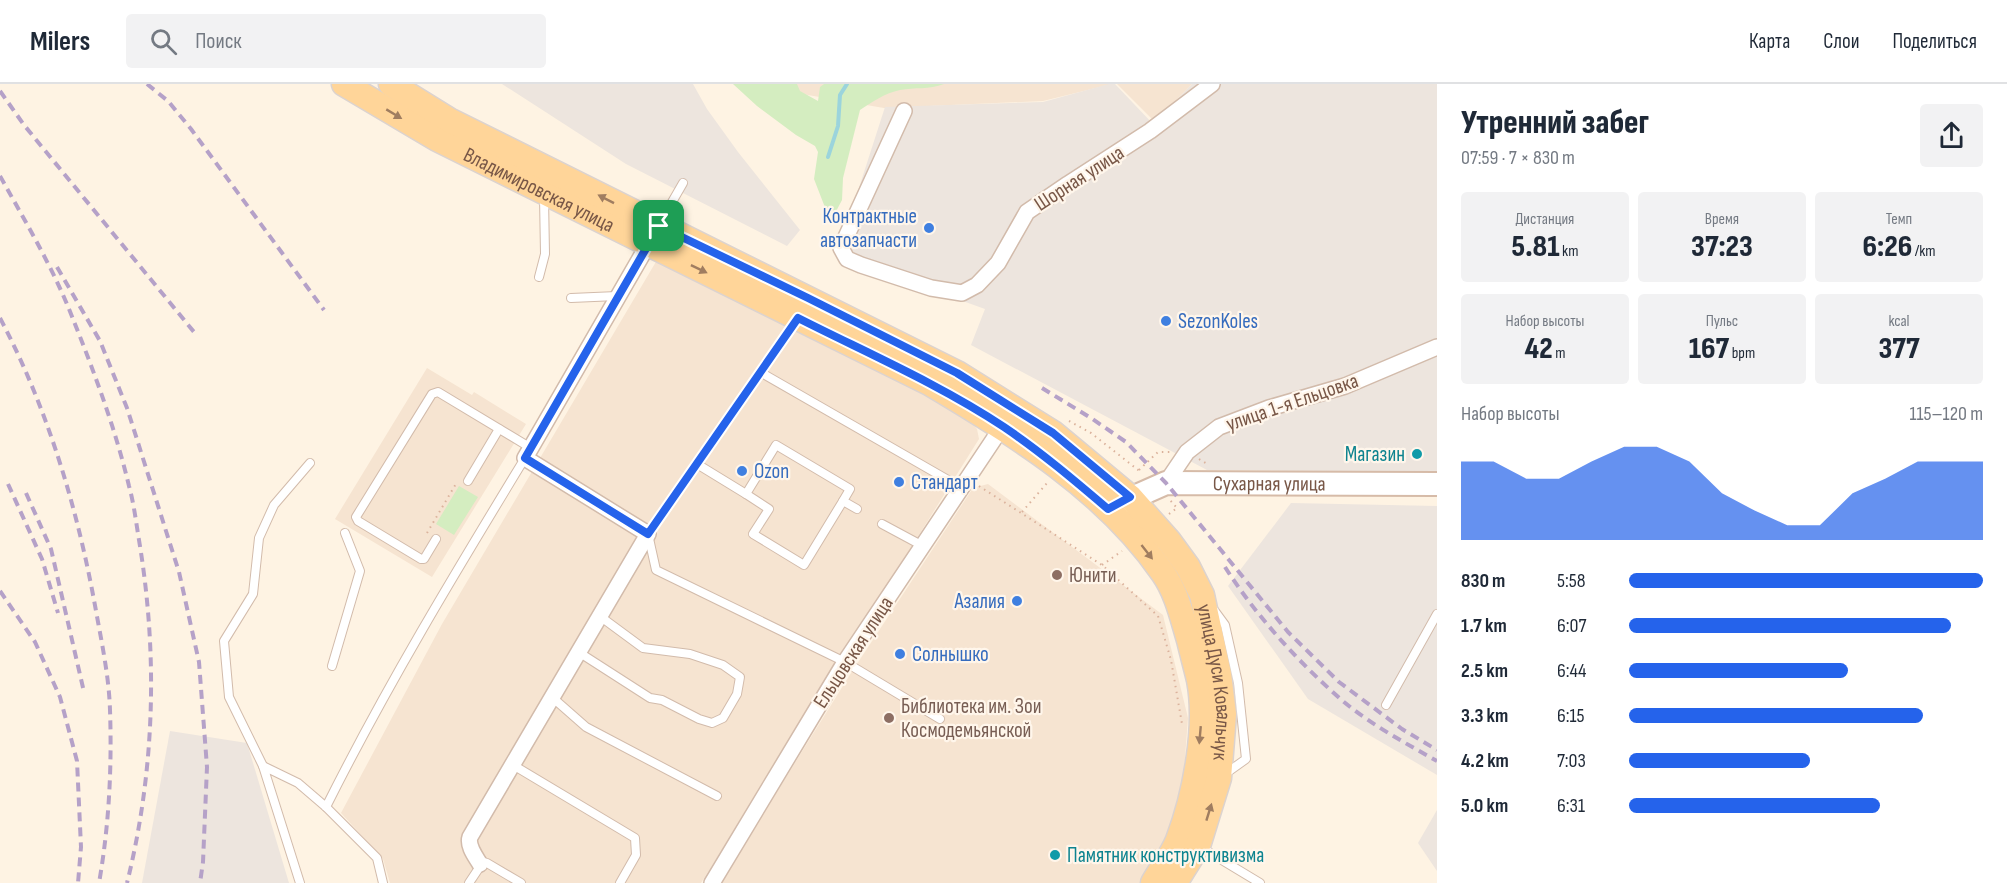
<!DOCTYPE html>
<html lang="ru">
<head>
<meta charset="utf-8">
<style>
	:root { --surface:#fff; --page:#f2f2f3; --text:#1f2937; --muted:#747a83; --line:#e0e1e3; --accent:#2563eb }
	body { margin:0; font-family:"Sofia Sans Condensed",sans-serif; background:var(--page); color:var(--text); height:100vh; display:flex; flex-direction:column; font-size:22px; white-space:nowrap }
	* { box-sizing:border-box; margin:0 }
	p { font-size:20px; color:var(--muted) }
	.icon { flex:none; width:33px; height:33px; fill:none; stroke:currentColor; stroke-width:2; stroke-linecap:round; stroke-linejoin:round }
	.map { position:relative; flex:1; overflow:hidden }
	.sheet { display:flex; flex-direction:column; background:var(--surface); width:570px }
	.sheet>* { flex:none }
	.pin { position:absolute; display:grid; place-items:center; width:51px; height:51px; color:#fff; margin:-26px; border-radius:12px; box-shadow:0 3px 9px #0006 }
	.round { display:grid; place-items:center; flex:none; width:63px; height:63px; border-radius:6px; background:var(--page) }
	.headline { display:flex; align-items:center; justify-content:space-between; height:102px; padding:0 24px }
	h1 { font-size:33px; font-weight:800; line-height:45px }
	.metrics { display:grid; grid-template-columns:repeat(3,1fr); gap:9px; height:102px; padding:6px 24px }
	.metrics div { display:grid; align-content:center; border-radius:6px; background:var(--page); text-align:center }
	.metrics b { font-size:30px; font-weight:800 }
	.metrics small { font-size:16px; font-weight:400 }
	.metrics p { font-size:16px }
	.chart { height:168px; padding:12px 24px }
	.chart p { display:flex; justify-content:space-between }
	.chart svg { width:100%; height:108px; margin-top:6px; fill:var(--accent); opacity:.7 }
	ul { padding:0 24px; list-style:none; font-size:20px }
	li { display:grid; grid-template-columns:96px 72px 1fr; align-items:center; height:45px }
	li i { height:15px; border-radius:8px; background:var(--accent) }
	header { display:flex; align-items:center; gap:36px; box-sizing:border-box; height:84px; padding:0 30px; background:var(--surface); border-bottom:2px solid var(--line) }
	header strong { font-size:28px }
	nav { display:flex; gap:33px; margin-inline-start:auto; font-size:21px }
	.search { width:420px; height:54px; background:var(--page); display:flex; align-items:center; gap:15px; box-sizing:border-box; padding:0 21px; border-radius:6px; color:var(--muted); font-size:22px }
	main { display:flex; flex:1; min-height:0 }
	.map>svg:first-child { display:block }
</style>
</head>
<body>
<header>
<strong>Milers</strong>
<div class="search"><svg class="icon" aria-label="search" viewBox="0 0 24 24"><circle cx="10" cy="10" r="6"/><path d="M15 15l6 6"/></svg>Поиск</div>
<nav><a>Карта</a><a>Слои</a><a>Поделиться</a></nav>
</header>
<main>
<div class="map">
<svg width="1437" height="799" viewBox="0 0 1437 799">
	<rect width="100%" height="100%" fill="#fef3e3"/>
	<g fill="#f6e4d1">
		<polygon points="782,0 1112,0 1043,17 884,24 796,9"/>
		<polygon points="1117,0 1192,0 1155,38"/>
		<polygon points="657,176 963,329 977,345 979,355 701,799 390,799 383,775 341,729 442,540"/>
		<polygon points="427,284 472,311 474,308 526,340 432,493 335,435"/>
		<polygon points="988,400 1163,531 1188,634 1184,688 1170,744 1144,799 720,799 851,589 973,404"/>
	</g>
	<g fill="#ede5de">
		<polygon points="502,0 693,0 707,25 738,68 800,146 787,162 626,80"/>
		<polygon points="1109,0 1115,0 1153,40 1192,0 1437,0 1437,389 1207,386 971,261 985,225 837,172 885,23 1043,18"/>
		<polygon points="1291,419 1437,422 1437,691 1308,615 1228,502"/>
		<polygon points="170,647 247,659 289,799 142,799"/>
		<polygon points="1437,726 1437,787 1418,759"/>
	</g>
	<g fill="#d4edc0">
		<path d="M733,0H797L800,7L818,17L820,3L824,0H944C929,6 915,3 900,6C885,9 872,18 860,26L843,94L842,116L832,135L825,133L826,126L814,95L818,68L815,62L796,51L757,22Z"/>
		<polygon points="459,402 478,413 454,451 436,440"/>
	</g>
	<g fill="none" stroke-linecap="round" stroke-linejoin="round">
		<polyline stroke="#9bd4dc" stroke-width="4" points="828,73 838,42 840,11 847,0"/>
		<g stroke="#d2bbab" stroke-width="10">
			<g id="lane">
				<polyline points="660,139 683,99"/>
				<polyline points="539,193 545,170 544,113"/>
				<polyline points="571,214 617,212"/>
				<polyline points="796,237 648,450 656,486 845,578 940,635"/>
				<polyline points="760,288 962,404"/>
				<polyline points="697,380 746,410 776,361 850,405 843,417 857,425"/>
				<polyline points="468,397 499,345"/>
				<polyline points="746,410 769,425 753,450 804,481 843,417"/>
				<polyline points="882,440 923,462"/>
				<polyline points="436,455 424,475 421,475 358,437 356,433 432,310 438,308 531,364"/>
				<polyline points="1214,526 1225,541 1238,599 1246,675 1225,690"/>
				<polyline points="580,569 650,614 662,616 699,635 712,639 723,634 737,610 740,593 723,581 690,570 643,564 601,533"/>
				<polyline points="332,582 360,487 345,449"/>
				<polyline points="553,614 586,643 717,712"/>
				<polyline points="1386,621 1437,530"/>
				<polyline points="513,681 635,754 636,771 620,799"/>
				<polyline points="263,682 229,613 224,557 253,510 259,454 274,421 310,379"/>
				<path d="M326,723C386,603 455,489 525,374"/>
				<polyline points="1202,764 1260,799"/>
				<polyline points="300,799 263,682 298,699 326,723 377,774 383,799"/>
				<polyline points="469,799 483,778 487,779 521,799"/>
			</g>
		</g>
		<g stroke="#d2bbab" stroke-width="18">
			<g id="street">
				<polyline points="904,27 841,164 847,175 861,181 931,204 962,209 977,201 998,179 1027,128 1068,100 1150,47 1212,0"/>
				<polyline points="1166,399 1187,368 1219,343 1269,324 1345,302 1437,263"/>
				<path d="M480,780C476,773 467,762 470,753L648,450L525,374L653,152"/>
				<polyline points="712,799 845,578 1002,343"/>
			</g>
		</g>
		<g stroke="#d6bba8" stroke-width="26">
			<g id="secondary">
				<path id="s1" d="M1114,422L1166,399L1437,400"/>
			</g>
		</g>
		<g stroke="#dcd3cf" stroke-width="27">
			<g id="primary">
				<path id="s2" d="M344,0L437,55L929,299C1015,350 1105,405 1163,489C1177,509 1182,533 1189,556C1192,569 1196,583 1199,596C1208,643 1195,711 1178,756C1172,771 1161,785 1153,799"/>
				<path id="s3" d="M391,0L449,36L957,289L1053,349L1130,413L1169,457L1188,483L1202,511L1219,590L1224,630L1219,694L1198,762L1175,799"/>
			</g>
		</g>
		<g stroke="#dbb29c" stroke-width="2" stroke-dasharray="1.5 4.5" stroke-linecap="butt">
			<polyline points="1069,337 1091,349 1142,389"/>
			<polyline points="1199,375 1209,381"/>
			<polyline points="1139,386 1158,368 1171,368"/>
			<polyline points="979,402 1102,481 1158,532 1171,576 1182,640"/>
			<polyline points="1022,428 1047,399"/>
			<polyline points="1169,430 1177,424 1170,416"/>
			<polyline points="427,449 457,398"/>
			<polyline points="1102,481 1122,467"/>
		</g>
		<use href="#lane" stroke="#fff" stroke-width="8"/>
		<use href="#street" stroke="#fff" stroke-width="15"/>
		<use href="#secondary" stroke="#fff" stroke-width="22"/>
		<use href="#primary" stroke="#ffd599" stroke-width="24"/>
		<g stroke="#b5a1c8" stroke-width="4" stroke-dasharray="9 6" stroke-linecap="butt">
			<polyline points="147,0 168,17 191,45 324,226"/>
			<polyline points="0,7 24,41 194,248"/>
			<path d="M0,92C25,137 52,182 71,230C93,285 115,343 129,402C134,420 136,438 139,456C158,570 155,686 127,799"/>
			<polyline points="57,183 100,257 127,324 179,488 199,578 207,683 203,778 200,799"/>
			<path d="M0,234C48,325 78,426 96,527C102,560 109,593 110,626C112,684 109,742 99,799"/>
			<polyline points="1042,304 1091,334 1126,358 1166,399 1288,548 1339,598 1402,645 1437,666"/>
			<polyline points="8,400 42,475 58,529"/>
			<polyline points="26,409 51,465 84,608"/>
			<path d="M1225,483C1256,532 1300,580 1344,618C1372,641 1405,659 1437,677"/>
			<polyline points="0,507 35,558 60,613 77,677 81,763 78,799"/>
		</g>
	</g>
	<defs><path id="oneway-solid" d="M-6-.8H1V-3.2L6.5 0L1 3.2V.8H-6Z" transform="scale(1.5)"/></defs>
	<g fill="#a07d60">
		<use href="#oneway-solid" transform="translate(394 30) rotate(31)"/>
		<use href="#oneway-solid" transform="translate(606 115) rotate(-153)"/>
		<use href="#oneway-solid" transform="translate(699 185) rotate(26)"/>
		<use href="#oneway-solid" transform="translate(1147 468) rotate(52)"/>
		<use href="#oneway-solid" transform="translate(1200 651) rotate(95)"/>
		<use href="#oneway-solid" transform="translate(1209 728) rotate(-73)"/>
	</g>
	<g fill="none" stroke-linecap="round" stroke-linejoin="round">
		<g stroke="#fff" stroke-width="12">
			<path id="route" d="M659,142L808,214L957,289L1053,349L1130,413L1108,425C1074,396 1041,368 1004,343C939,300 867,269 798,234L648,450L525,374Z"/>
		</g>
		<use href="#route" stroke="#2563eb" stroke-width="8"/>
	</g>
	<g fill="#3f7fe0" stroke="#fff6eb" stroke-width="2">
		<circle cx="929" cy="144" r="6"/>
		<circle cx="1166" cy="237" r="6"/>
		<circle cx="742" cy="387" r="6"/>
		<circle cx="899" cy="398" r="6"/>
		<circle cx="1017" cy="517" r="6"/>
		<circle cx="900" cy="570" r="6"/>
	</g>
	<g fill="#0f9aa8" stroke="#fff6eb" stroke-width="2">
		<circle cx="1417" cy="370" r="6"/>
		<circle cx="1055" cy="771" r="6"/>
	</g>
	<g fill="#8d6e63" stroke="#fff6eb" stroke-width="2">
		<circle cx="1057" cy="491" r="6"/>
		<circle cx="889" cy="634" r="6"/>
	</g>
	<g text-anchor="middle" stroke-width="4.5" stroke-linejoin="round" paint-order="stroke">
		<g font-size="21" fill="#785747" stroke="#fff6eb">
			<text transform="translate(1079 94) rotate(-33)" y="7">Шорная улица</text>
			<text dy="7" stroke="none"><textPath href="#s2" startOffset="222">Владимировская улица</textPath></text>
			<text transform="translate(1292 318) rotate(-19)" y="7">улица 1-я Ельцовка</text>
			<text dy="7" stroke="none"><textPath href="#s1" startOffset="160">Сухарная улица</textPath></text>
			<text transform="translate(853 568) rotate(-57)" y="7">Ельцовская улица</text>
			<text dy="7" stroke="none"><textPath href="#s3" startOffset="1060">улица Дуси Ковальчук</textPath></text>
		</g>
		<g font-size="21" fill="#366cbe" stroke="#fff6eb" text-anchor="start">
			<text x="917" y="139" text-anchor="end">Контрактные<tspan x="917" dy="24">автозапчасти</tspan></text>
			<text x="1178" y="244">SezonKoles</text>
			<text x="754" y="394">Ozon</text>
			<text x="911" y="405">Стандарт</text>
			<text x="1005" y="524" text-anchor="end">Азалия</text>
			<text x="912" y="577">Солнышко</text>
		</g>
		<g font-size="21" fill="#0d838f" stroke="#fff6eb" text-anchor="end">
			<text x="1405" y="377">Магазин</text>
			<text x="1067" y="778" text-anchor="start">Памятник конструктивизма</text>
		</g>
		<g font-size="21" fill="#785e54" stroke="#fff6eb" text-anchor="start">
			<text x="1069" y="498">Юнити</text>
			<text x="901" y="629">Библиотека им. Зои<tspan x="901" dy="24">Космодемьянской</tspan></text>
		</g>
	</g>
</svg>
<div class="pin" style="left:659px;top:142px;background:#1e9e55"><svg class="icon" aria-label="arrive" viewBox="0 0 24 24"><path d="M6 21V4h12l-3 4 3 4H6"/></svg></div>
</div>
<section class="sheet">
<div class="headline"><div><h1>Утренний забег</h1><p>07:59 · 7 × 830 m</p></div><a class="round"><svg class="icon" aria-label="share" viewBox="0 0 24 24"><path d="M12 15V3M7 8l5-5 5 5M5 13v7h14v-7"/></svg></a></div>
<div class="metrics">
<div><p>Дистанция</p><b>5.81<small> km</small></b></div>
<div><p>Время</p><b>37:23</b></div>
<div><p>Темп</p><b>6:26<small> /km</small></b></div>
</div>
<div class="metrics">
<div><p>Набор высоты</p><b>42<small> m</small></b></div>
<div><p>Пульс</p><b>167<small> bpm</small></b></div>
<div><p>kcal</p><b>377</b></div>
</div>
<div class="chart"><p><span>Набор высоты</span>115–120 m</p>
<svg viewBox="0 0 160 44" preserveAspectRatio="none"><path d="M0 44V12L10 12L20 19L30 19L40 12L50 6L60 6L70 12L80 25L90 32L100 38L110 38L120 25L130 19L140 12L150 12L160 12V44z"/></svg>
</div>
<ul>
<li><b>830 m</b>5:58<i style="width:100%"></i></li>
<li><b>1.7 km</b>6:07<i style="width:91%"></i></li>
<li><b>2.5 km</b>6:44<i style="width:62%"></i></li>
<li><b>3.3 km</b>6:15<i style="width:83%"></i></li>
<li><b>4.2 km</b>7:03<i style="width:51%"></i></li>
<li><b>5.0 km</b>6:31<i style="width:71%"></i></li>
</ul>
</section>
</main>
</body>
</html>
